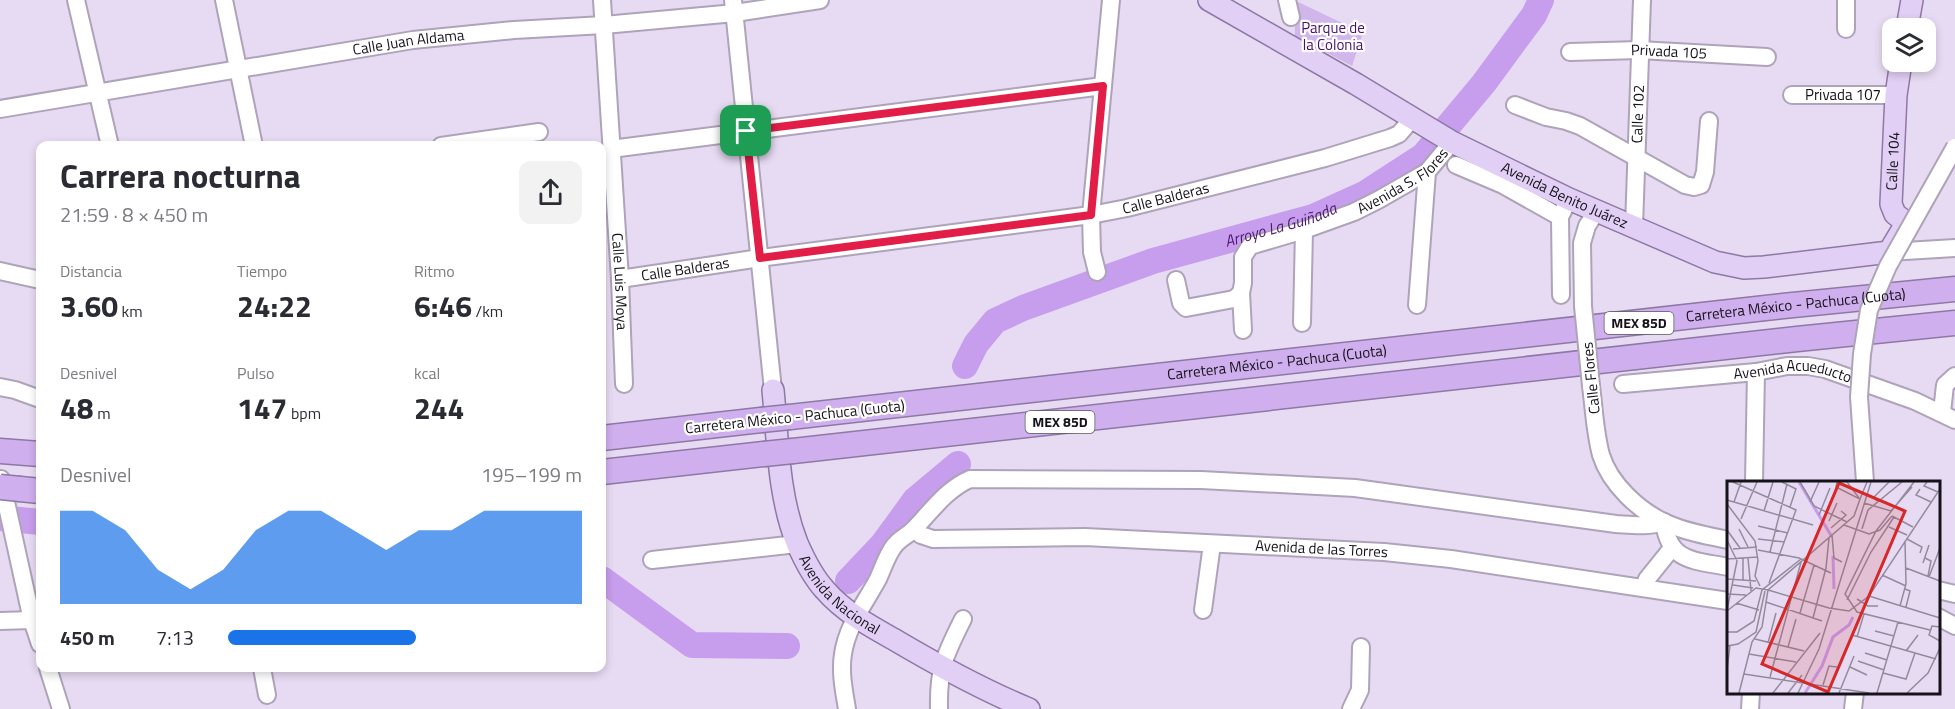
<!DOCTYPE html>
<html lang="es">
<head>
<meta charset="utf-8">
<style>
	:root { --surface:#fff; --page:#f2f2f3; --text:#2b2b33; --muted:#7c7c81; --accent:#1a73e8 }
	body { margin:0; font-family:"Titillium Web",sans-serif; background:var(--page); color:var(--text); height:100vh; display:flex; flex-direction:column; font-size:22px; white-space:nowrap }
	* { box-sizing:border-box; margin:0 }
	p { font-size:20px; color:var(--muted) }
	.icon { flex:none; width:33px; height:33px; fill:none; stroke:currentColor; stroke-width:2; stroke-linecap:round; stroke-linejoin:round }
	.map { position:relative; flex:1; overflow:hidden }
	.details { position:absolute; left:36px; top:141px; width:570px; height:531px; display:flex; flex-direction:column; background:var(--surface); border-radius:12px; box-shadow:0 3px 9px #0003 }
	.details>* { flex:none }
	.fabs { position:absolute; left:1882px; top:18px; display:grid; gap:12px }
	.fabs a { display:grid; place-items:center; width:54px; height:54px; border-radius:12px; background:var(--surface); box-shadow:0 3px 9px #0003; font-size:30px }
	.pin { position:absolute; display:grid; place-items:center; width:51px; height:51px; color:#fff; margin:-26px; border-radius:12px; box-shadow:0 3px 9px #0006 }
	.round { display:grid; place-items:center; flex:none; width:63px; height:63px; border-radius:12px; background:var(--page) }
	.overview { display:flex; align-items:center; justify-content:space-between; height:102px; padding:0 24px }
	h1 { font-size:33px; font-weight:700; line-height:45px }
	.figures { display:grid; grid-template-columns:repeat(3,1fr); gap:9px; height:102px; padding:6px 24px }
	.figures div { display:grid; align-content:center }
	.figures b { font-size:30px; font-weight:700 }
	.figures small { font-size:16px; font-weight:400 }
	.figures p { font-size:16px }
	.chart { height:168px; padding:12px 24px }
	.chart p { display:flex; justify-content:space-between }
	.chart svg { width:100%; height:108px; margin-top:6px; fill:var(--accent); opacity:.7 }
	ul { padding:0 24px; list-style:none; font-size:20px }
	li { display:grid; grid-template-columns:96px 72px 1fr; align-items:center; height:45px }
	li i { height:15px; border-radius:8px; background:var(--accent) }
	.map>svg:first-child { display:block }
</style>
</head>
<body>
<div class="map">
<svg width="1955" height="709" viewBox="0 0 1955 709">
	<rect width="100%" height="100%" fill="#e7dbf3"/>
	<polygon fill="#d1b6eb" points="1294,0 1363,33 1352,66 1295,36"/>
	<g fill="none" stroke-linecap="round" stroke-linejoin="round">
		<g stroke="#c79ded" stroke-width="26">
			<path id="s1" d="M965,366L976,344L995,321L1023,308L1153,261L1313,217L1366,193L1423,156L1484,83L1534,15L1541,0"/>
			<polyline points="0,518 40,522"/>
			<polyline points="602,579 692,645 787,646"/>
			<polyline points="848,581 883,544 915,500 958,464"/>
		</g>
		<g stroke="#aea3b9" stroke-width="20">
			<g id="minor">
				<polyline points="76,0 110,146"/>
				<polyline points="224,0 254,146"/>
				<path id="s2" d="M602,0L620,279L624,384"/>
				<polyline points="733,0 773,390"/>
				<polyline points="1287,0 1291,17"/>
				<polyline points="1846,29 1846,0"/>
				<path id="s3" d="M1570,52L1639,50L1767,57"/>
				<path id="s4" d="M1792,95H1896"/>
				<polyline points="1515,105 1546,117 1566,121 1580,126 1685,185 1694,187 1701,185 1705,172 1709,121"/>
				<path id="s5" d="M0,109L413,40L514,30L604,25L735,13L820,0"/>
				<polyline points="441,146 539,132"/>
				<polyline points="611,149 1103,86"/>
				<polyline points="1456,165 1503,185 1560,217"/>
				<path id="s6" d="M1634,226L1642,0"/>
				<polyline points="1889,252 1955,248"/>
				<polyline points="0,271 40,280"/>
				<polyline points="1097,272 1092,252 1091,215 1111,0"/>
				<path id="s7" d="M620,279L760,258L1091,215L1127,208L1325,158L1390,138L1399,134L1412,119"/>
				<polyline points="1176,280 1181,303 1186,308 1234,299 1241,293"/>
				<polyline points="1561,295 1560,217 1565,207"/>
				<polyline points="1417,305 1427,172"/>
				<polyline points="1583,306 1582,243 1587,226 1597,210"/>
				<polyline points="1302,323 1304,230"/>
				<path id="s8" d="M1243,330L1241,293L1243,283V257L1250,246L1304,230L1354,212L1378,200L1427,172L1452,142"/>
				<path id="s9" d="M1623,384L1756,372L1787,366H1808L1825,369L1915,401L1955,420"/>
				<path d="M1591,386C1594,409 1595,433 1601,455C1610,484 1639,511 1666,523C1686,532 1708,536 1728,540"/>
				<polyline points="0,387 15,390 40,399"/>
				<polyline points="1942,412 1945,385 1955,376"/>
				<polyline points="1,479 32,620 40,644"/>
				<polyline points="1754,482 1756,372"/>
				<path d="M1664,522C1669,563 1695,560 1728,567"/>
				<path id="s10" d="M915,529L921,535L933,539L1085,537L1384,552L1451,559L1728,601"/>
				<polyline points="652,560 797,544"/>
				<polyline points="1644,588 1647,579 1672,548"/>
				<polyline points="1938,590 1955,594"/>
				<polyline points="1203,610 1212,544"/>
				<polyline points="1938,617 1955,626"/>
				<polyline points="0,621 32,620"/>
				<polyline points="48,668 61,709"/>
				<polyline points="262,668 267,695"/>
				<path d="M847,709C844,691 840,672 843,654C847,626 865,603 878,579C883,568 887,555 894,546C900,538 909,535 915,528C932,510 947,489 970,479L1201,480L1355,488L1616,524C1633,525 1648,527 1664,522"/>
				<path d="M939,709C938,668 945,655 963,619"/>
				<polyline points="1351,709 1360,690 1361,647"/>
				<polyline points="1750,709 1751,692"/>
				<polyline points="1853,709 1855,692"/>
			</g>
		</g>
		<g stroke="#8e78a4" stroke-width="24">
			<g id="major">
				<path id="s11" d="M1209,0L1356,84L1452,142L1569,199L1715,262L1744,268L1764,267L1889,252L1904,227L1903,220L1895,214L1891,204L1896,95L1901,62"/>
				<polyline points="1907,28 1912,0"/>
				<path id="s12" d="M773,390C778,441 778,495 797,543C804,559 813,577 825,590C844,612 870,626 895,640C939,666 983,690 1029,709"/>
			</g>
		</g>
		<g stroke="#8e78a4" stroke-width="27">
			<g id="highway">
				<path id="s13" d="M790,417L1783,306L1955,289"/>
				<polyline points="602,438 761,420"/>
				<polyline points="0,451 40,454"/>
				<polyline points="793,451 1797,339 1955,323"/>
				<polyline points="602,472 764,454"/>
				<polyline points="20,489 40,491"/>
			</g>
		</g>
		<use href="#minor" stroke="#fff" stroke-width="16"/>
		<use href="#major" stroke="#e2cff5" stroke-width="21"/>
		<use href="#highway" stroke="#cfafee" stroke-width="24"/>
		<g stroke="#aea3b9" stroke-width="20" stroke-linecap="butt">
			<g id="minor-bridge">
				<polyline points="1583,306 1591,386"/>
				<polyline points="1865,482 1859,397 1862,354 1869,310 1888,266 1955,147"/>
			</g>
		</g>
		<g stroke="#8e78a4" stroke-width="27" stroke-linecap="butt">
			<g id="highway-bridge">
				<polyline points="761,420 790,417"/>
				<polyline points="764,454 793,451"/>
				<polyline points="0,487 20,489"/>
			</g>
		</g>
		<use href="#minor-bridge" stroke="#fff" stroke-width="16"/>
		<use href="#highway-bridge" stroke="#cfafee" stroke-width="24"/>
	</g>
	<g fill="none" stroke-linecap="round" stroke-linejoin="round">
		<g stroke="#fff" stroke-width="12">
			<polygon id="route" points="1103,86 1091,215 760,258 746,131"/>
		</g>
		<use href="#route" stroke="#e11d48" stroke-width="8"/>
	</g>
	<g text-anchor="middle" stroke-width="4.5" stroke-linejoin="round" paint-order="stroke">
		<g fill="#fff" stroke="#5c595f" stroke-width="1.5">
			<rect x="1604.5" y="312" width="69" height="22" rx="4.5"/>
			<rect x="1025.5" y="411" width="69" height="22" rx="4.5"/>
		</g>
		<g font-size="14" font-weight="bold" fill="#16121a">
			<text x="1639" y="328">MEX 85D</text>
			<text x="1060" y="427">MEX 85D</text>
		</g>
		<g font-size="15" fill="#49106d" stroke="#fff">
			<text x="1333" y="33">Parque de<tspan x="1333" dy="17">la Colonia</tspan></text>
		</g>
		<g font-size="15" fill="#16121a" stroke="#fff">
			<text dy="5" stroke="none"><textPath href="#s5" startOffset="414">Calle Juan Aldama</textPath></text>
			<text dy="5" stroke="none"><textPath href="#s3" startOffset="99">Privada 105</textPath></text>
			<text dy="5" stroke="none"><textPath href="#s4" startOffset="51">Privada 107</textPath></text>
			<text dy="5" stroke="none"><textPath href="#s6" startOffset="112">Calle 102</textPath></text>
			<text dy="5" stroke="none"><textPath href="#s11" startOffset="846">Calle 104</textPath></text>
			<text dy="5" stroke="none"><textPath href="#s8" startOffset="254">Avenida S. Flores</textPath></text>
			<text dy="5" stroke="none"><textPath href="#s11" startOffset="406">Avenida Benito Juárez</textPath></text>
			<text dy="5" stroke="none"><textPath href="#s7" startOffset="552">Calle Balderas</textPath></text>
			<text dy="5" stroke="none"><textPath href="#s7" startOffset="66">Calle Balderas</textPath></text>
			<text dy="5" stroke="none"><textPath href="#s2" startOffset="282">Calle Luis Moya</textPath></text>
			<text dy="5" stroke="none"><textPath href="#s13" startOffset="1012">Carretera México - Pachuca (Cuota)</textPath></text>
			<text dy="5" stroke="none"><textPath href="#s13" startOffset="490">Carretera México - Pachuca (Cuota)</textPath></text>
			<text transform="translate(1591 378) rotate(-96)" y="5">Calle Flores</text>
			<text dy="5" stroke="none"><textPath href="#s9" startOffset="171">Avenida Acueducto</textPath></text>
			<text transform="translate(795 417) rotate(-6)" y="5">Carretera México - Pachuca (Cuota)</text>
			<text dy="5" stroke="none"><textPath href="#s10" startOffset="410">Avenida de las Torres</textPath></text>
			<text dy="5" stroke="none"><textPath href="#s12" startOffset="224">Avenida Nacional</textPath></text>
		</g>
		<g font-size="16" font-style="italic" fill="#501975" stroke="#fff">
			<text dy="6" stroke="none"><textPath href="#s1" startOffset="356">Arroyo La Guiñada</textPath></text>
		</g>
	</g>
	<g transform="translate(1727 481)">
		<rect width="213" height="213" fill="#e7dbf3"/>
		<path fill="none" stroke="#c79ded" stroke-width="3" d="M72,1L105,56M106,75L107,108M78,212L95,185L106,156L122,144L126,136"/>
		<path fill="none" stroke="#938b9c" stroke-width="1.5" d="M6,1L69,29L42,102M55,1L69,8L63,26M73,1L87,25L120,41M120,1L132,17M187,1L149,50L118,113L130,131L203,149M200,1L197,5L211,11M193,8L189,14L204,21M133,18L140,1M0,19L86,44M150,20L147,16L162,1M7,21L14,1M83,21L92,1M137,22L164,30L185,6M0,23L28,60L31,80L28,95L33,105M37,30L46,1M92,34L103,7M165,35L186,46M14,38L30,1M102,40L110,22M117,44L142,53L153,49L165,35M31,45L61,52M162,46L180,54M104,47L119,34L114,30M12,48L21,66M135,48L141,29L175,1M0,49L13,67M105,54L107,77L115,81M31,58L58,61M180,58L195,66L193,72M0,59L10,80L0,129M6,68L30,66M31,69L72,77L104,92M43,71L60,3M21,77L24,110M198,77L204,80L201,95M0,78L31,76M196,82L202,64M179,87L213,100M155,94L179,105M202,96L213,67M0,98L29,100M16,100V77M6,104L26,107M178,108L183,110L179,126M0,113L19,114M142,115L213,137M130,118L141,125H151M120,119L144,71L167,36M39,121L95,140M9,122L32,129M173,125L179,103L178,60M102,127L122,130L142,115L213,8M0,130L29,107L41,109L127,35L133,18L109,6L110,1M73,132L87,84M86,137L99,87L102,57M213,146L205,145L202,154L213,160M148,150L167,155M0,151H10L27,140L35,109L74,78M125,154L209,178M130,156L137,133M28,158L77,170M41,162L49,132M0,165L11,163L29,151L38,110M61,166L69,138M179,170L191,154M138,172L160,179M22,173L69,181M131,180L157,189M123,186L140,194M0,188L3,165M156,192L179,198L188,172M17,193L142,212M43,196L74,81M96,204L102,185L110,186M12,212L25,161L35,146L41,109L102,127M46,212L93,152M61,212L75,194M71,212L92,168L144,1M112,212L127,175M150,212L171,141M180,212L201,192L213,167"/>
		<path fill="#d62828" fill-opacity="0.15" stroke="#d62828" stroke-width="3" d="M112,2L178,30L101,211L35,183Z"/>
		<rect width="213" height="213" fill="none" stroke="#16121a" stroke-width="3"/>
	</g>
</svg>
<div class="fabs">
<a><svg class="icon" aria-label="layers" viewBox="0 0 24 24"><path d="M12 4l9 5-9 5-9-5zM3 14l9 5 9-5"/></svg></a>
</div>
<div class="pin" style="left:746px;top:131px;background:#1e9e55"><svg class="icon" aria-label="arrive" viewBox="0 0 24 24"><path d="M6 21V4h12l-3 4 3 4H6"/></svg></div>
<section class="details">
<div class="overview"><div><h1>Carrera nocturna</h1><p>21:59 · 8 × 450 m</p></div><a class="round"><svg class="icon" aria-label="share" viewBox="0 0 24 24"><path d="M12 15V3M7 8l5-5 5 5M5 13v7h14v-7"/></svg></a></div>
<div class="figures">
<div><p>Distancia</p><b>3.60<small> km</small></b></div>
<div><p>Tiempo</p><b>24:22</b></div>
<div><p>Ritmo</p><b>6:46<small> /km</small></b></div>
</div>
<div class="figures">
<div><p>Desnivel</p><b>48<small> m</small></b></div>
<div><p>Pulso</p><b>147<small> bpm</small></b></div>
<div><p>kcal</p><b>244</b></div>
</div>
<div class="chart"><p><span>Desnivel</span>195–199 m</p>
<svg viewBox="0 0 160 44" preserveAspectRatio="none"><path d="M0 44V6L10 6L20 14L30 30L40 38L50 30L60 14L70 6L80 6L90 14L100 22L110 14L120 14L130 6L140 6L150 6L160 6V44z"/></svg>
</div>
<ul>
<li><b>450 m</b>7:13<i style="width:53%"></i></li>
</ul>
</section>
</div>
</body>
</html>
